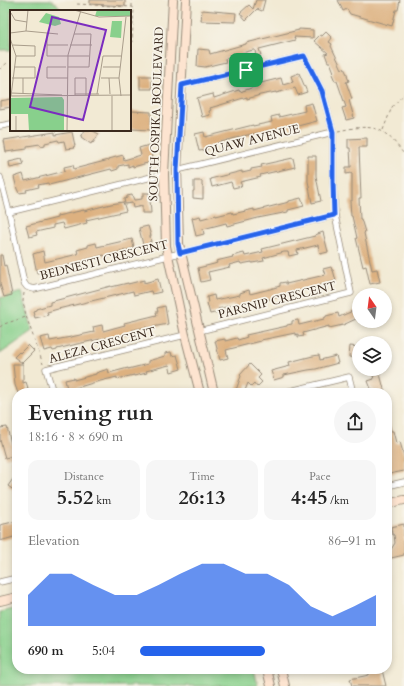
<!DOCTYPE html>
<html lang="en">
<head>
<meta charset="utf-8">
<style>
	:root { --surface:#fff; --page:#f6f6f6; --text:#222; --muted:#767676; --accent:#2563eb }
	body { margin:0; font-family:Cardo,serif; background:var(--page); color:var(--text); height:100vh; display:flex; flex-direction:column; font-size:15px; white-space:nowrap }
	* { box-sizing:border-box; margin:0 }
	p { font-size:13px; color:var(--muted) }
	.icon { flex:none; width:22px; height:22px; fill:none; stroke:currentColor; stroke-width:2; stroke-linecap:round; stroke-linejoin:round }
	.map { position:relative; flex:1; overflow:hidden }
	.panel { position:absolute; left:12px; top:388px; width:380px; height:286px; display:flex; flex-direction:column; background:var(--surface); border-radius:16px; box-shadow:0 2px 6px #0003 }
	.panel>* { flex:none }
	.needle { width:26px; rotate:346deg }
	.tools { position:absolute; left:352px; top:288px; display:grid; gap:8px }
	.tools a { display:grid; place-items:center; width:40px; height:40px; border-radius:50%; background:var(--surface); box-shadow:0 2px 6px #0003; font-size:20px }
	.pin { position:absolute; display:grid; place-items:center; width:34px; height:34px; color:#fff; margin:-17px; border-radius:8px; box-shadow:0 2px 6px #0006 }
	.round { display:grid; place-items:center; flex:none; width:42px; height:42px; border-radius:21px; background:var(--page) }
	.headline { display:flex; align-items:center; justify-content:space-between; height:68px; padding:0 16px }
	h1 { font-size:22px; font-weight:700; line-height:30px }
	.stats { display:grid; grid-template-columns:repeat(3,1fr); gap:6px; height:68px; padding:4px 16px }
	.stats div { display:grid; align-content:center; border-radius:10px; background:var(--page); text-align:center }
	.stats b { font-size:20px; font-weight:700 }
	.stats small { font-size:11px; font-weight:400 }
	.stats p { font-size:11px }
	.chart { height:112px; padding:8px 16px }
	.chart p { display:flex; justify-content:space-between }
	.chart svg { width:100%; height:72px; margin-top:4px; fill:var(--accent); opacity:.7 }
	ul { padding:0 16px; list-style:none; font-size:13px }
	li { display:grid; grid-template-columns:64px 48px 1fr; align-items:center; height:30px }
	li i { height:10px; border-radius:5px; background:var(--accent) }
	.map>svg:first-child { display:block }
</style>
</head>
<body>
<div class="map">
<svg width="404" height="686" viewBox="0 0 404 686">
	<rect width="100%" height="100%" fill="#f7f3e8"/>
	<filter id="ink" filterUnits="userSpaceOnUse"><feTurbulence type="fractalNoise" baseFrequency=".025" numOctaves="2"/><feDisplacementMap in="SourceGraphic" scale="8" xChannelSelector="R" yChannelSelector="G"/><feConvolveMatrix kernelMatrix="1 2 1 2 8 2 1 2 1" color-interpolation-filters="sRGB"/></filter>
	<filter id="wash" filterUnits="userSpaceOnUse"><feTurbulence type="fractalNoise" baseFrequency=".012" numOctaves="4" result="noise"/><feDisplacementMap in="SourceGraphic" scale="16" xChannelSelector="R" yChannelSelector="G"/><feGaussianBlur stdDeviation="0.9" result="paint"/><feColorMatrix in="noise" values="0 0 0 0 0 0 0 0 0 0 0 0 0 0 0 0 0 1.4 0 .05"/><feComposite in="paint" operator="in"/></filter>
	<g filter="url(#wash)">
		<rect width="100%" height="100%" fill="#f2ead4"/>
		<g fill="#88d08c" stroke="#627d55">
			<polygon points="0,0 51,0 57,4 62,11 11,11 11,50 0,50"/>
			<polygon points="22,292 33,331 0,354 0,298"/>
			<polygon points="17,608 17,669 254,669 258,686 0,686 0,612"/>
		</g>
		<g id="blocks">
			<g fill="#ddb180">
				<polygon points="90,0 125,0 125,6 90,4"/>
				<polygon points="256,0 265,0 262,11 257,9 246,20 240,13 249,5 253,9"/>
				<polygon points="338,0 400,0 398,10 396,10 392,26 350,14 347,9 343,11"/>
				<polygon points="202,10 236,13 235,22 201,21"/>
				<polygon points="299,29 313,30 313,38 294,37 295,40 259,49 261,55 256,56 255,50 253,50 242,53 242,55 225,59 226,62 217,64 205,67 197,66 198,49 209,50 210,54 246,44 246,43 299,30"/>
				<polygon points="326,32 332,38 329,42 332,44 331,46 342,69 344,68 348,76 347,76 349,81 346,82 352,99 349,100 354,118 346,120 342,108 346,107 337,81 335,81 332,74 334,72 330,62 328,62 325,54 328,53 314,41 320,35 322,36"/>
				<polygon points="299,73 307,92 298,95 295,88 276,93 276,92 260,95 247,99 247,97 210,108 211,110 209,111 210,115 202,117 197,98 213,94 214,98 239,90 240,92 257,86 257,84 281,78 283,85 293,82 291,76"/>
				<rect x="140" y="76" width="12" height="13"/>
				<polygon points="11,99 11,107 0,109 0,101"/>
				<polygon points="312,103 317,121 290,128 290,125 258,134 258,133 243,136 217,143 217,144 207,147 207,150 199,151 195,134 204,132 205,137 253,125 253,126 272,122 271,117 279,115 279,117 305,111 304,105"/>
				<polygon points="131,111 151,112 151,130 131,129"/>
				<polygon points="85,130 91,130 99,134 93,143 92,142 91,144 81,137"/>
				<polygon points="55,132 55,135 72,132 75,146 73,147 74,148 66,149 64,141 59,142 58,140 45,143 45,145 41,146 40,144 27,146 27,149 6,152 4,140"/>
				<polygon points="367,138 367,147 359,147 361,198 359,198 360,219 361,219 365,232 364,233 367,247 372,270 377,269 380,282 370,284 366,266 363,267 356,238 357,238 352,216 351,216 350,201 352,201 352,173 346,174 346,167 351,167 350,148 348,148 348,139"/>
				<polygon points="149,145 152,157 150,158 151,162 133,167 133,165 128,167 128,164 118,166 118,169 112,171 111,169 49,185 48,183 38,185 39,187 26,190 27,192 19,193 17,189 14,177 23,174 25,181 65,171 64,167 73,165 74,169 109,160 109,159 123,155 124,160 141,155 139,148"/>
				<polygon points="308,156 316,156 316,176 321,201 312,203 308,181"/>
				<polygon points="293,158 295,167 260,175 261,177 240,182 242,186 233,188 231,182 212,187 210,179 242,171 242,173 251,171 251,169 262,167 261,165"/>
				<polygon points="22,159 24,165 10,168 9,162"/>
				<polygon points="194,181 202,181 202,186 203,187 203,199 193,198 193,191 194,191"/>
				<polygon points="143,193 149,193 149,199 150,199 151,213 142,213 142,206 133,208 132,203 125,204 124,199 127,198 127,196 132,195 134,200 142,199 142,196 143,196"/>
				<polygon points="301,198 304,206 288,210 288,212 258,218 227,226 226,223 203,229 204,234 196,236 192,218 200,216 201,219 216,215 216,216 232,212 233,214 254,209 254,211 289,202 289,201"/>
				<polygon points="123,202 126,211 86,220 87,223 64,229 62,223 53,225 53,228 36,232 37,235 29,237 26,226 57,218 57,216 84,210 84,211 111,204"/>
				<polygon points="148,226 151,236 150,236 151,242 149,242 151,247 144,249 139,228"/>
				<polygon points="323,232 328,252 320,254 318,245 297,250 298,254 289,256 288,252 284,252 263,258 264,261 252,263 252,262 241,264 240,262 229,265 230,267 208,272 210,280 201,282 198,268 214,264 217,263 216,261 233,257 232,256 244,253 245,256 263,252 262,249 315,236 315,235"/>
				<polygon points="132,239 134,248 111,254 111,255 104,256 104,255 85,260 85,261 37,273 33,254 43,251 45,262 78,254 77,250 88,247 88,245 96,243 97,247"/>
				<polygon points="0,255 2,255 4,266 6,265 12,295 4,297 0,284"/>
				<polygon points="331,267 332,270 333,270 336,281 266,300 266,299 260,300 239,305 240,308 235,309 234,305 218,309 219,312 210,314 207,303 208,303 207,297 214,295 215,300 240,295 240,293 249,290 250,294 270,289 280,286 280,283 286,282 286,284 325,275 323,269"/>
				<polygon points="158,279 161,292 152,294 151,291 134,295 133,291 58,309 47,312 48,315 35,318 33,311 36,310 36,309 50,305 50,302 111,286 111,287 128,283 128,284 144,280 144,283"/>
				<polygon points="165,306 168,324 147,328 146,327 132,330 133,333 127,335 127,334 110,338 110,337 77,344 57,349 57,350 53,351 52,349 44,351 40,338 49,336 50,341 71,337 94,332 93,327 102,325 103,331 125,325 124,323 157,315 156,312 158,312 157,308"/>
				<polygon points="355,310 358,318 343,325 329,328 329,326 303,333 304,336 298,337 298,334 295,335 295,333 261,340 261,341 226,350 228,358 220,360 215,341 225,339 225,341 237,338 238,340 247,337 246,335 287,326 287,325 292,324 292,321 298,320 299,325 324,319 324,318 326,317 326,316 338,313 339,317"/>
				<polygon points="28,345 34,351 22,363 14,357 19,352 20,353"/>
				<polygon points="350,346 359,347 358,358 349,357"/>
				<polygon points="171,352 172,356 177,355 181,369 171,372 169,365 146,371 147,373 134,376 134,375 117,379 117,377 96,382 76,388 77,393 68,393 65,380 74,378 74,380 96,374 96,373 108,369 109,373 128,368 128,369 148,364 148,361 165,356 165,353"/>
				<polygon points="319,355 320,360 336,356 338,363 316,369 308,370 284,375 284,377 274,380 271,371 290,366 289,362 313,356"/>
				<polygon points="13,364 23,364 23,383 26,382 28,388 27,389 28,393 18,393 15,385"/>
				<polygon points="250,364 261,375 258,378 262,382 257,387 254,383 251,386 248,383 244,393 235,393 241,376 240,375"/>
				<polygon points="380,374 385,393 374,393 373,389 371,389 368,381 374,379 373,376"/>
				<polygon points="387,422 389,422 391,431 393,431 396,443 400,442 404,456 404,471 389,474 387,467"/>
				<polygon points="7,427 11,444 15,444 16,448 12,449 13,456 5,458 0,440 0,428"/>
				<polygon points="17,458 17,488 15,491 8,486 15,476 11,460"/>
				<polygon points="17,521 17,536 0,541 0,525"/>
				<polygon points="404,524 404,555 387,559 387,556 395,543 394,535 392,534 391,527"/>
				<polygon points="382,670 386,686 352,686 350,679 369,675 369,673"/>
			</g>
		</g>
	</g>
	<g filter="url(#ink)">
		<use href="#blocks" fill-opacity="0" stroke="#968a79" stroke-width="1"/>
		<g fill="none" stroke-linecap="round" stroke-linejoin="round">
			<g stroke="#968a79" stroke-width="7">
				<g id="street">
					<polyline points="182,85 304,56 322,91 333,132 333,182 335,215 351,293 199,331"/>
					<polyline points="0,126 11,124"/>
					<polyline points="177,170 333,132"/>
					<polyline points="0,177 9,212 24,283 27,287 34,289 335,215"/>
					<polyline points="9,212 164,174"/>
					<polyline points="53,393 46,369 185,335"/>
					<polyline points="282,393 349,377 353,393"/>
					<polyline points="387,486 404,482"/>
					<polyline points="0,582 17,578"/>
				</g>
			</g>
			<g stroke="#968a79" stroke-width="10">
				<g id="secondary">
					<polyline points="173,0 164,174 166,246 185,335 200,393"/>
					<polyline points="186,0 177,170 179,244 214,393"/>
					<polyline points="387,504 404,500"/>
					<polyline points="0,601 17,597"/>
					<polyline points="267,669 271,686"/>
					<polyline points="281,669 285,686"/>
				</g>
			</g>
			<g stroke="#968a79" stroke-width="1" stroke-dasharray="3 3" stroke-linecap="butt">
				<polyline points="77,4 132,7 134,8 132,42 130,42"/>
				<polyline points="132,7 132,0"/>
				<polyline points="0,69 7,63"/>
				<polyline points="383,130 392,107 404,94"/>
				<path d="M338,131C353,128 374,123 387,135C394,140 399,148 404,154"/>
				<polyline points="24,293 23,301 26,316 43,364"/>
				<polyline points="0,327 4,324 26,317"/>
			</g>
			<use href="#street" stroke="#fff" stroke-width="5.5"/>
			<use href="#secondary" stroke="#fde4d0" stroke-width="8"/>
		</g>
	</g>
	<g fill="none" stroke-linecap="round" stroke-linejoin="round" filter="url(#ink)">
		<g stroke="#fff" stroke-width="8">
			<polygon id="route" points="304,56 322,91 333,132 333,182 334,215 180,253 178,244 177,170 182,85"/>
		</g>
		<use href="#route" stroke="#2563eb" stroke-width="5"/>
	</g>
	<g text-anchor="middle" stroke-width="3.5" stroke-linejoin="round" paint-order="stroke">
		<g font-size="12" fill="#3b2a1e" stroke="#f7f3e8">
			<text transform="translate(156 114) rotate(-88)" y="4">SOUTH OSPIKA BOULEVARD</text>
			<text transform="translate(252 140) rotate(-14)" y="4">QUAW AVENUE</text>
			<text transform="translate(104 260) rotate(-14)" y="4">BEDNESTI CRESCENT</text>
			<text transform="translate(277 300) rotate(-14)" y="4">PARSNIP CRESCENT</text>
			<text transform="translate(102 345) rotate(-15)" y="4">ALEZA CRESCENT</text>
		</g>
	</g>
	<g transform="translate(10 10)">
		<rect width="121" height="121" fill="#f2ead4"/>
		<path d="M87,0H120L121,6H85ZM36,3L49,7L51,14L45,16L29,12ZM102,11H112L111,28L100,27ZM52,87L54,90V121H19L18,104H0V88Z" fill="#88d08c"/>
		<path fill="none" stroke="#a99d8b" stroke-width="1" d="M64,0L89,7L121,6M1,3L5,10L17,12M16,21L18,0M0,23L16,21L48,24M37,23V46H79M0,28L6,46L1,86M3,35L25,36V46H6M37,35H58M60,35H82M56,57H37V68H58M58,57H79L81,24H64M93,57H110M121,65V81M2,68H25V57H4M91,68H109M99,68L100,84M1,83L52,85M13,83V68M65,84H89M87,84L93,46H111M65,85V68H76V85M0,86L121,85M111,86L109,68L116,7M6,121V106M57,121L58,45L71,0M102,121V86"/>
		<path fill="#7b2cbf" fill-opacity="0.15" stroke="#7b2cbf" stroke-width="2" d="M42,7L96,20L73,110L20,97Z"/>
		<rect width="121" height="121" fill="none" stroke="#3b2a1e" stroke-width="2"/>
	</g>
</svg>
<div class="tools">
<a><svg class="needle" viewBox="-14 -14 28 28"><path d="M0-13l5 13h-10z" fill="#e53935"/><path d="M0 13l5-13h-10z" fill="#767676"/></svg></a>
<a><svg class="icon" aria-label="layers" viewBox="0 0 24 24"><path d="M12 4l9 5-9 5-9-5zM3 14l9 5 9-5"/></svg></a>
</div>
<div class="pin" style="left:246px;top:70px;background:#1e9e55"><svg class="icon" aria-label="arrive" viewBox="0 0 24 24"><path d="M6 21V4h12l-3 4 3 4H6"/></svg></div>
<section class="panel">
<div class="headline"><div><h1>Evening run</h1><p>18:16 · 8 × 690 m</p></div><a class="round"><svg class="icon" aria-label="share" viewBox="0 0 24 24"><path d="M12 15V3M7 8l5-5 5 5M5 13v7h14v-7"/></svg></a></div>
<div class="stats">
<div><p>Distance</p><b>5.52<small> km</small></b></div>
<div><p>Time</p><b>26:13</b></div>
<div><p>Pace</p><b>4:45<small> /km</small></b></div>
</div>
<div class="chart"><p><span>Elevation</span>86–91 m</p>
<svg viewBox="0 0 160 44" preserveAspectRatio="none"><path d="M0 44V25L10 12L20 12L30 19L40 25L50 25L60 19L70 12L80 6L90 6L100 12L110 12L120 19L130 32L140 38L150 32L160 25V44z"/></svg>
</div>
<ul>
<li><b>690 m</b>5:04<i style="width:53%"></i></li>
</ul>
</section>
</div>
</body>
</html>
